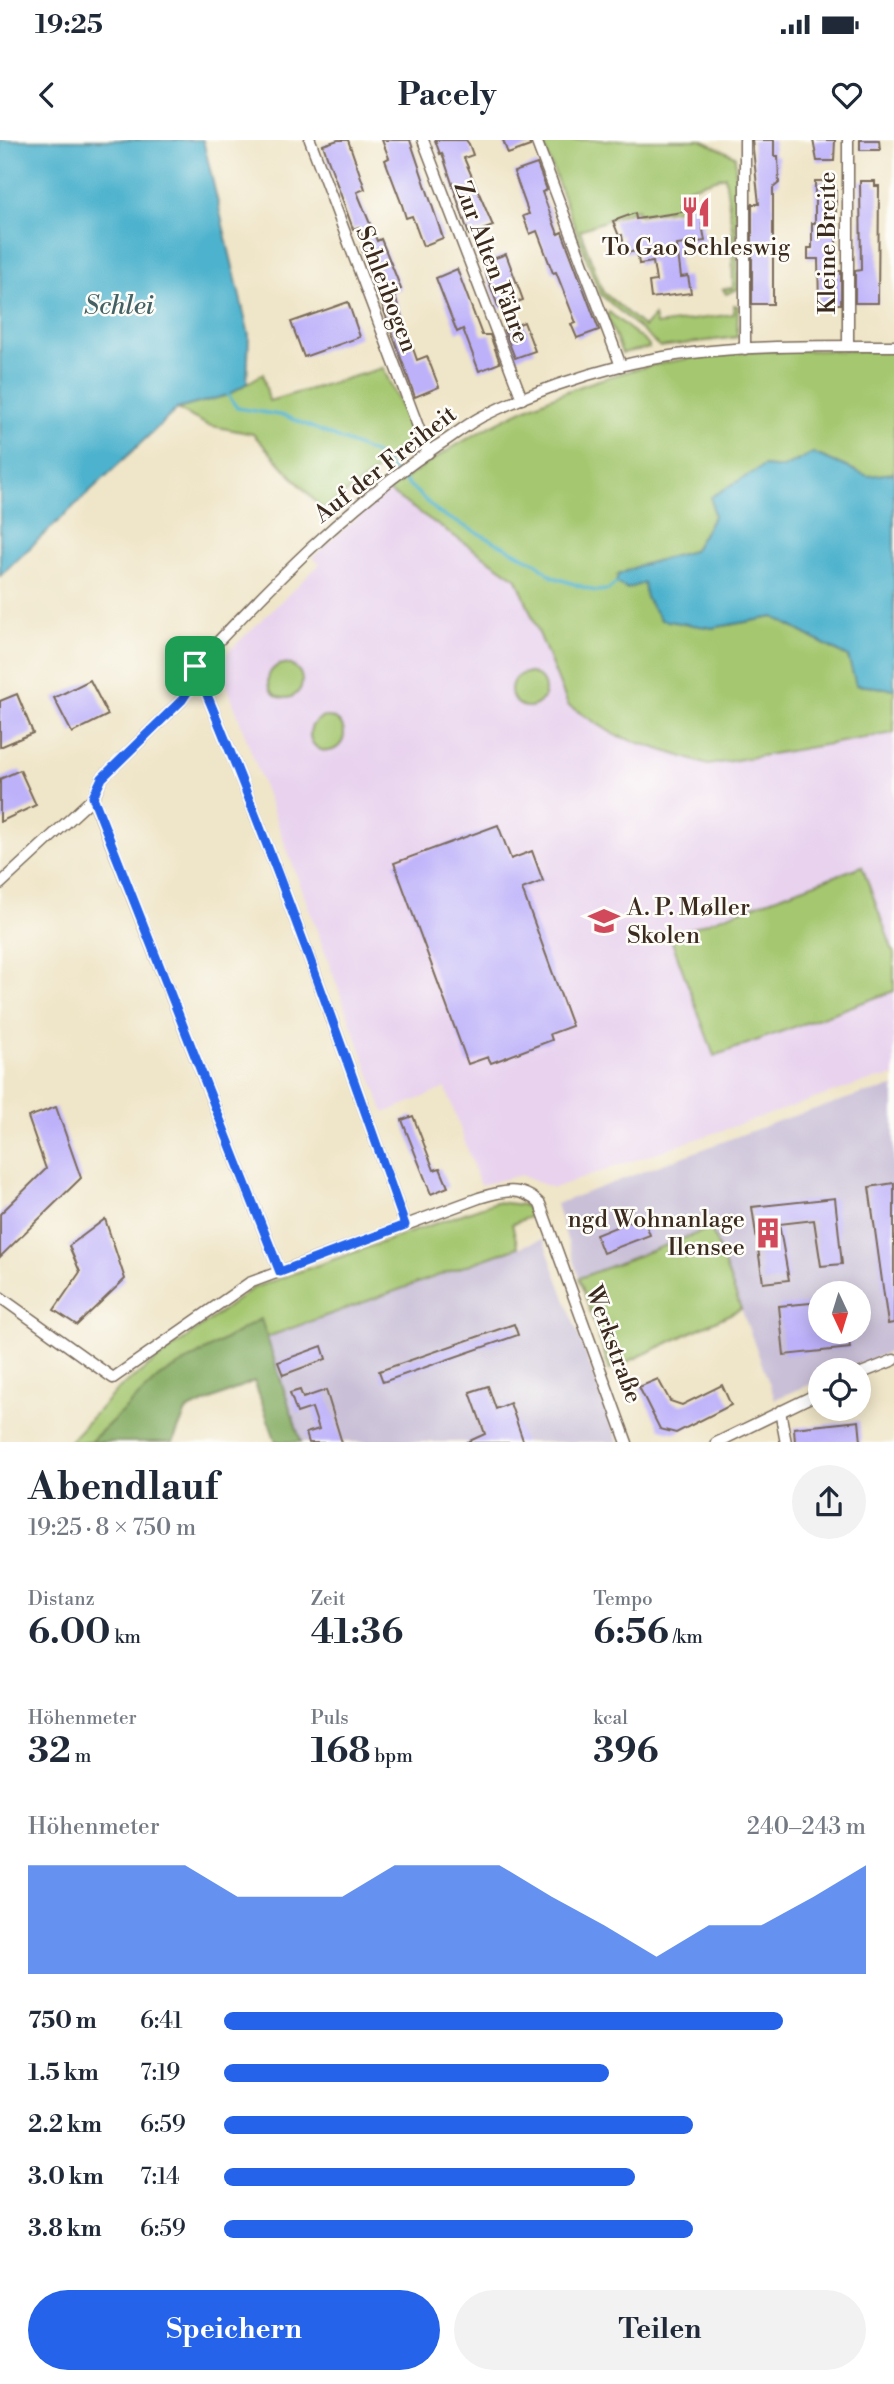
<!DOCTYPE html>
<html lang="de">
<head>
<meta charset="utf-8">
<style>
	:root { --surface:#fff; --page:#f2f2f3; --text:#1f2937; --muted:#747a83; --accent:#2563eb }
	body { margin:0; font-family:"Libre Bodoni",serif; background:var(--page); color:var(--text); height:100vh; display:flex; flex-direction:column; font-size:26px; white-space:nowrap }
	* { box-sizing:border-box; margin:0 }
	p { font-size:23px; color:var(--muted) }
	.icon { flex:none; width:38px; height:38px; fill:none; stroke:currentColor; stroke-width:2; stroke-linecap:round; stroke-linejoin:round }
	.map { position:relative; height:1302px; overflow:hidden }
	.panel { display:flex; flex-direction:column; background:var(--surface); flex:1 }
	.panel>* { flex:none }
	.needle { width:46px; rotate:176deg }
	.buttons { position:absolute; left:808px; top:1141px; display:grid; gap:14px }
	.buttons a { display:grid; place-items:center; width:63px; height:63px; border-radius:50%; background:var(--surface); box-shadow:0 4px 18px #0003; font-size:35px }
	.pin { position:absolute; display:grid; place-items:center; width:60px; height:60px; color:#fff; margin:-30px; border-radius:14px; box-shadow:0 4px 10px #0006 }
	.round { display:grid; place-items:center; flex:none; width:74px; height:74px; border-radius:37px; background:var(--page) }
	.headline { display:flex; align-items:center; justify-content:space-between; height:119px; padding:0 28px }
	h1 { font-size:38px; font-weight:800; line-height:52px }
	.stats { display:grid; grid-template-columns:repeat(3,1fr); gap:10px; height:119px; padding:7px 28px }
	.stats div { display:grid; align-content:center }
	.stats b { font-size:35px; font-weight:800 }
	.stats small { font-size:19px; font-weight:400 }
	.stats p { font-size:19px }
	.chart { height:196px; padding:14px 28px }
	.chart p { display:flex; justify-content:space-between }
	.chart svg { width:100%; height:126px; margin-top:7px; fill:var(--accent); opacity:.7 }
	.primary-button { display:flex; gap:14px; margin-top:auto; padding:14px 28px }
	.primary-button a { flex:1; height:80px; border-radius:42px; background:var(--accent); color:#fff; font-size:28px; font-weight:800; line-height:80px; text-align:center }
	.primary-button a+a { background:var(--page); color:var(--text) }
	ul { padding:0 28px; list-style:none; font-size:23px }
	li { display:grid; grid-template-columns:112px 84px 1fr; align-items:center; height:52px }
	li i { height:18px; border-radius:9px; background:var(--accent) }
	.status { display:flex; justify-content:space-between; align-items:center; height:49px; padding:0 35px; background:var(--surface); direction:ltr }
	.status svg { height:19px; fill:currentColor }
	header { display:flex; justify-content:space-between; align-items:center; height:91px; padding:0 28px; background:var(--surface); font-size:32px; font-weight:800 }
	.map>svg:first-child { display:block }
</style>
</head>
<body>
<div class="status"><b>19:25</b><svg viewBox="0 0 49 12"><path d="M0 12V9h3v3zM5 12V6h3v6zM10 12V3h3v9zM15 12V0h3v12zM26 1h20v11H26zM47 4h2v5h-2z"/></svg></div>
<header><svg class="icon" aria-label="back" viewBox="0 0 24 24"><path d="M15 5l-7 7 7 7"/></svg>Pacely<svg class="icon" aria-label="heart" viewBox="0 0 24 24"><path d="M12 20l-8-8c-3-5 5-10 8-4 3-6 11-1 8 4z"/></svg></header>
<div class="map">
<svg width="894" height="1303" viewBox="0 0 894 1303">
	<rect width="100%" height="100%" fill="#fdfcf7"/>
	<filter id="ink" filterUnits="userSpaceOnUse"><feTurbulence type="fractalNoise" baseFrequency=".0143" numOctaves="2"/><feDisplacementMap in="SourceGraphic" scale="14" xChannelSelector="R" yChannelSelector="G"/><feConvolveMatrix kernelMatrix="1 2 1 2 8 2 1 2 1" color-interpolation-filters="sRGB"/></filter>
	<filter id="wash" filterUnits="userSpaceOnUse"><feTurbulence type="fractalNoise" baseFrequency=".00686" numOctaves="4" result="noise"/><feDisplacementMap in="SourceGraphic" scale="28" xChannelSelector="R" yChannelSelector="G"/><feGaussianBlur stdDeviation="1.57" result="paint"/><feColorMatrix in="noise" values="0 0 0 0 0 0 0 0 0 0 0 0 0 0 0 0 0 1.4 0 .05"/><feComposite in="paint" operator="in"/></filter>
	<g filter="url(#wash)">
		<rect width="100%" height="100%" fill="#efe5c8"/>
		<polygon fill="#e8d2ee" points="388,351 517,439 568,565 708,625 894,593 894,936 861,943 553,1048 521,1035 480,1045 446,948 384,973 226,543 223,525 228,512 320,424 313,417"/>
		<g fill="#c9bfd7" fill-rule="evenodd">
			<path d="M894,947V1210L844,1230H821V1240L775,1259L711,1088L579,1138L556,1064L781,980L862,954ZM821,1153H859V1192H821Z"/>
			<polygon points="543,1099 618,1302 301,1302 267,1197"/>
		</g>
		<g fill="#a5c770" stroke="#707847" stroke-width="2">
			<polygon points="542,0 701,0 735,16 738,149 726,154 723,149 733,148 732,88 725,36 678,51 680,69 639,75 637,69 580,90 603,152 644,187 654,176 656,185 734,174 734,165 738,166 737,197 660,207 600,154"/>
			<polygon points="609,172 649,205 649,208 622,213 607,175"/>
			<path d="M894,211V333L868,337L813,313L783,328L764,326L714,376L693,411L638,426L618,435L644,442L712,488L774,477L848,517L857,545L894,549V593L708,625L615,595L568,565L517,439L388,351C496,271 616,219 750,212C798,209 846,211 894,211Z"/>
			<polygon points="383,228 417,301 323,370 253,294 207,285 177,269 227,255 263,234 269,261"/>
			<circle cx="285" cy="541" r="17"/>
			<circle cx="528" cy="550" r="17"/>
			<circle cx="327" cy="594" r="17"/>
			<polygon points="862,726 894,814 894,851 714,916 670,796"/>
			<polygon points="496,1062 523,1065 534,1075 512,1084 518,1107 267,1197 260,1179 159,1237 90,1302 68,1303 118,1249 253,1148"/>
			<polygon points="711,1088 741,1169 610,1230 579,1138"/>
		</g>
		<polygon fill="#84ac62" stroke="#606b40" stroke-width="2" points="261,1179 301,1302 276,1302 254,1241 186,1271 173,1302 90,1302 159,1237"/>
		<g fill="#4eb2cd" stroke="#446e76" stroke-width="2">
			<polygon points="0,0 203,0 249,195 247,243 228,255 177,269 0,436"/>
			<polygon points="813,313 868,336 894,333 894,549 856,545 848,517 774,477 712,488 661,480 646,458 644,443 627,449 616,443 618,435 638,426 693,411 714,376 711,357 764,326 783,328"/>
		</g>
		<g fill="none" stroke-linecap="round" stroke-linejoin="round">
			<polyline stroke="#4eb2cd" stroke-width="3.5" points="228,255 237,268 285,276 376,314 439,373 536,423 553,437 595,451 608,450 616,443"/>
		</g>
		<g id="blocks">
			<g fill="#bdb1fa">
				<polygon points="338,0 348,0 365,49 357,52 377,101 381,99 396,136 401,149 393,151 417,220 427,216 439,247 415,257 361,107 366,105 359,87 353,89 323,5"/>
				<polygon points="382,0 410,0 443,98 423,106 412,76 406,78 402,65 385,20 389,18"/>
				<polygon points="435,0 466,0 469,4 473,15 464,18 493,86 469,95 442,13 440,14"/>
				<polygon points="503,0 529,0 530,6 508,14"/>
				<polygon points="752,0 774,0 774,16 778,16 779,43 773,48 773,164 752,164 752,64 759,64"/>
				<polygon points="813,0 835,0 834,21 817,21"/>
				<polygon points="860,0 879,0 880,10 860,10"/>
				<polygon points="537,24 547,50 542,52 558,94 562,92 599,190 577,198 571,184 576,183 556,132 553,133 537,91 530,94 523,76 529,74 514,32"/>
				<polygon points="815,41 832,41 832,46 836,46 836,131 841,131 841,164 819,164 818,119 808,119 808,108 812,108 812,83 815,83"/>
				<polygon points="860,41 875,41 875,46 879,46 878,163 855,163 855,131 861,130"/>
				<polygon points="682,65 705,65 708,83 702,84 705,101 677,105 681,137 688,136 691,153 651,158 649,142 656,141 653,122 639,124 637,111 625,113 622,95 619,96 613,81 635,73 636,79 683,72"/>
				<polygon points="506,114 523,160 499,169 482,123"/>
				<polygon points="457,129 482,195 490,195 500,223 479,231 463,189 457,192 436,138"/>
				<polygon points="348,162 360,197 304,217 291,182"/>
				<polygon points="524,182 535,211 515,218 504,190"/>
				<polygon points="90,540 108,575 72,593 54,558"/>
				<polygon points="17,554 33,593 0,607 0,561"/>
				<polygon points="20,630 36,665 0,682 0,639"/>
				<polygon points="498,685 511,719 532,711 543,741 522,749 572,886 550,894 552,900 491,923 488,917 468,924 394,723"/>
				<polygon points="56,967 81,1038 0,1117 0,1074 46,1029 28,977"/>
				<polygon points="413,976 434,1030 440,1028 448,1047 431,1054 402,980"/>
				<polygon points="894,1043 894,1183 888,1184 869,1047"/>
				<polygon points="835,1058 842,1124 821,1126 814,1080 779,1084 789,1140 763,1143 752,1067"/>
				<polygon points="643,1076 650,1095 603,1113 596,1095"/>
				<polygon points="105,1079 125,1139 77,1185 54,1170 80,1132 69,1106"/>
				<polygon points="821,1162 821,1192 848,1192 850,1208 784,1215 779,1166"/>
				<polygon points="514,1184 518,1195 383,1242 379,1231"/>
				<polygon points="322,1206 326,1219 283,1235 278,1222"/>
				<polygon points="658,1239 670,1261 682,1265 722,1245 731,1265 676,1293 660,1289 639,1247"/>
				<polygon points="488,1246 496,1269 510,1263 524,1303 465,1303 485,1294 470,1252"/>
				<polygon points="300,1250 303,1258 326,1250 342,1303 309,1303 306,1293 319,1289 312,1268 297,1273 290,1253"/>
				<polygon points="859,1281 861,1302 795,1303 794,1288"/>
			</g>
		</g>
	</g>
	<g filter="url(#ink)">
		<use href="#blocks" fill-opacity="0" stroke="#7a6b5a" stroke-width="2"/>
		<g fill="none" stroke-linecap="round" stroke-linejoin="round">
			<g stroke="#7a6b5a" stroke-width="13">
				<g id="street">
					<polyline points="310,0 428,313"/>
					<polyline points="423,0 522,259"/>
					<polyline points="536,0 621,226"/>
					<polyline points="745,0 745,209"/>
					<polyline points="848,0 848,206"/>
					<path d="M195,526C272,709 339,897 405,1085"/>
					<polyline points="93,658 280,1132"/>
					<path d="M0,744L93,658L102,638L182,560L189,548L195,526C269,447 346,367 437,306C452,297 466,285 481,277C525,255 573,238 620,226C708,204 804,206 894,206"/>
					<path d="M0,1157L113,1238L249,1143L479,1058C502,1051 521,1045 540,1064L627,1303"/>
					<polyline points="859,1234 894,1220"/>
					<polyline points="780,1271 786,1303"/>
					<polyline points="716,1303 821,1252"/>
				</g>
			</g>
			<use href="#street" stroke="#fff" stroke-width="10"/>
		</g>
	</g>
	<g fill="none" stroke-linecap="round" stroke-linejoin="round" filter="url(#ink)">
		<g stroke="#fff" stroke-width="14">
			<path id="route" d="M195,526C272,709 339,897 405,1085L280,1132L93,657L102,638L182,560L190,548Z"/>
		</g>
		<use href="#route" stroke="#2563eb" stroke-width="9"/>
	</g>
	<defs>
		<g id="restaurant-bare" transform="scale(2.415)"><path d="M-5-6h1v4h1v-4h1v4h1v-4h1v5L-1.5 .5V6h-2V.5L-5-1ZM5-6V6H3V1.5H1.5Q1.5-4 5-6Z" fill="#d1495b" stroke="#fdfcf7" stroke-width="2.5" paint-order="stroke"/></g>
		<g id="school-bare" transform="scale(2.415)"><path d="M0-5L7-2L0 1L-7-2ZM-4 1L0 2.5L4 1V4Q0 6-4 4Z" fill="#d1495b" stroke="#fdfcf7" stroke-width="2.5" paint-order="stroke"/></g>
		<g id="building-bare" transform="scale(2.415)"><path d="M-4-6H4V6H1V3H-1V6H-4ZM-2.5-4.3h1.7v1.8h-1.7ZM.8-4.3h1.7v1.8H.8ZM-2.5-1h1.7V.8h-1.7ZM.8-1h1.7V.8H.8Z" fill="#d1495b" stroke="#fdfcf7" stroke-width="2.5" paint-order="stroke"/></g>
	</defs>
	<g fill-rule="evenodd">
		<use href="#restaurant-bare" x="696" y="72"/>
		<use href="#school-bare" x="604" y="781"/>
		<use href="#building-bare" x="768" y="1093"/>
	</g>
	<g text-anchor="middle" stroke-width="5" stroke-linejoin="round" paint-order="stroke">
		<g font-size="24" fill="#3b2a1e" stroke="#fdfcf7">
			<text transform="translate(827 103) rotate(-90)" y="8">Kleine Breite</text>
			<text transform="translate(492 122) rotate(69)" y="8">Zur Alten Fähre</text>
			<text transform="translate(387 149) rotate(69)" y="8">Schleibogen</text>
			<text transform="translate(385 324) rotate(-38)" y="8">Auf der Freiheit</text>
			<text transform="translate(614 1204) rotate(70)" y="8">Werkstraße</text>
		</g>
		<g font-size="24" fill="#3b2a1e" stroke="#fdfcf7">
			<text x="696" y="115">To Gao Schleswig</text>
			<text x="627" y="775" text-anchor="start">A. P. Møller<tspan x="627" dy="28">Skolen</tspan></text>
			<text x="745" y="1087" text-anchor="end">ngd Wohnanlage<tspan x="745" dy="28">Ilensee</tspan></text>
		</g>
		<g font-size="26" font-style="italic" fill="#436064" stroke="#fdfcf7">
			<text x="119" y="174">Schlei</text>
		</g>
	</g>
</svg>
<div class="buttons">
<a><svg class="needle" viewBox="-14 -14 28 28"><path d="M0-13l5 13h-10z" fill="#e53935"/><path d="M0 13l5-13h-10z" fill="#747a83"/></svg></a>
<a><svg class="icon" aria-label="locate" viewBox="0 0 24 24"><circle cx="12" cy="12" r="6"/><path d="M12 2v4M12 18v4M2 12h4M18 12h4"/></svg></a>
</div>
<div class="pin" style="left:195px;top:526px;background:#1e9e55"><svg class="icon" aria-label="arrive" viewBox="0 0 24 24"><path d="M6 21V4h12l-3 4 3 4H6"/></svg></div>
</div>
<section class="panel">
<div class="headline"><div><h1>Abendlauf</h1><p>19:25 · 8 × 750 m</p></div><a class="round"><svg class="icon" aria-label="share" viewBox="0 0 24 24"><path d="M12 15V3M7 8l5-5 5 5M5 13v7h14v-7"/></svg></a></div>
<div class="stats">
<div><p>Distanz</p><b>6.00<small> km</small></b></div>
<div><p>Zeit</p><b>41:36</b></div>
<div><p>Tempo</p><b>6:56<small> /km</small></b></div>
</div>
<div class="stats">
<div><p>Höhenmeter</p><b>32<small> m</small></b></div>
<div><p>Puls</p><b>168<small> bpm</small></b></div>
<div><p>kcal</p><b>396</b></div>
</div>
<div class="chart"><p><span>Höhenmeter</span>240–243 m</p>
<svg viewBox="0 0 160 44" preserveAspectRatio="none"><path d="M0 44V6L10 6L20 6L30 6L40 17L50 17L60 17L70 6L80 6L90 6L100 17L110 27L120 38L130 27L140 27L150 17L160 6V44z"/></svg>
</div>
<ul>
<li><b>750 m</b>6:41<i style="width:87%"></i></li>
<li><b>1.5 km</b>7:19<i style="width:60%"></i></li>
<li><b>2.2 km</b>6:59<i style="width:73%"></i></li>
<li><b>3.0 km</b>7:14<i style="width:64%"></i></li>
<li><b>3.8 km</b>6:59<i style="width:73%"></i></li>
</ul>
<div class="primary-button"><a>Speichern</a><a>Teilen</a></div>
</section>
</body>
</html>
